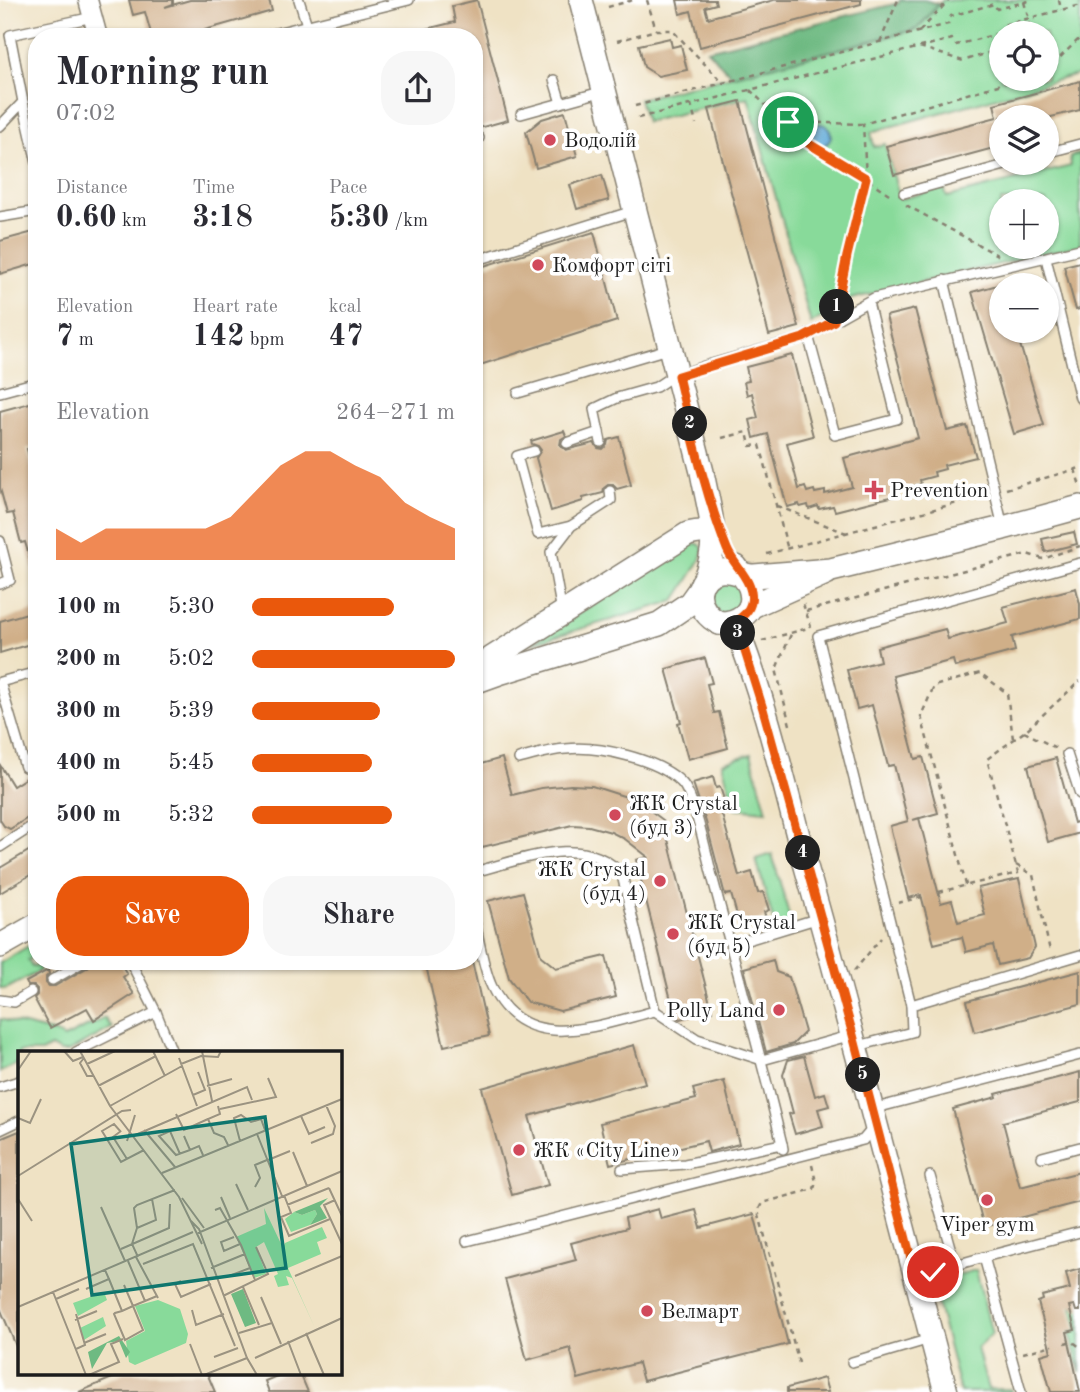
<!DOCTYPE html>
<html lang="en">
<head>
<meta charset="utf-8">
<style>
	:root { --surface:#fff; --page:#f7f7f7; --text:#2b2b33; --muted:#7c7c81; --accent:#ea580c }
	body { margin:0; font-family:"Old Standard TT",serif; background:var(--page); color:var(--text); height:100vh; display:flex; flex-direction:column; font-size:26px; white-space:nowrap }
	* { box-sizing:border-box; margin:0 }
	p { font-size:23px; color:var(--muted) }
	.icon { flex:none; width:38px; height:38px; fill:none; stroke:currentColor; stroke-width:2; stroke-linecap:round; stroke-linejoin:round }
	.map { position:relative; flex:1; overflow:hidden }
	.panel { position:absolute; left:28px; top:28px; width:455px; height:942px; display:flex; flex-direction:column; background:var(--surface); border-radius:28px; box-shadow:0 2px 5px #0004 }
	.panel>* { flex:none }
	.controls { position:absolute; left:989px; top:21px; display:grid; gap:14px }
	.controls a { display:grid; place-items:center; width:70px; height:70px; border-radius:50%; background:var(--surface); box-shadow:0 2px 5px #0004; font-size:35px }
	.pin { position:absolute; display:grid; place-items:center; width:60px; height:60px; color:#fff; margin:-30px; border:4px solid #fff; border-radius:50%; box-shadow:0 2px 7px #0007 }
	.km { position:absolute; width:35px; height:35px; margin:-18px; border-radius:50%; background:#222; color:#fff; font-size:19px; line-height:35px; text-align:center }
	.round { display:grid; place-items:center; flex:none; width:74px; height:74px; border-radius:28px; background:var(--page) }
	.summary { display:flex; align-items:center; justify-content:space-between; height:119px; padding:0 28px }
	h1 { font-size:38px; font-weight:700; line-height:52px }
	.stats { display:grid; grid-template-columns:repeat(3,1fr); gap:10px; height:119px; padding:7px 28px }
	.stats div { display:grid; align-content:center }
	.stats b { font-size:30px; font-weight:700 }
	.stats small { font-size:19px; font-weight:400 }
	.stats p { font-size:19px }
	.chart { height:196px; padding:14px 28px }
	.chart p { display:flex; justify-content:space-between }
	.chart svg { width:100%; height:126px; margin-top:7px; fill:var(--accent); opacity:.7 }
	.button { display:flex; gap:14px; margin-top:auto; padding:14px 28px }
	.button a { flex:1; height:80px; border-radius:28px; background:var(--accent); color:#fff; font-size:28px; font-weight:700; line-height:80px; text-align:center }
	.button a+a { background:var(--page); color:var(--text) }
	ul { padding:0 28px; list-style:none; font-size:23px }
	li { display:grid; grid-template-columns:112px 84px 1fr; align-items:center; height:52px }
	li i { height:18px; border-radius:9px; background:var(--accent) }
	.map>svg:first-child { display:block }
</style>
</head>
<body>
<div class="map">
<svg width="1080" height="1392" viewBox="0 0 1080 1392">
	<rect width="100%" height="100%" fill="#fff"/>
	<filter id="ink" filterUnits="userSpaceOnUse"><feTurbulence type="fractalNoise" baseFrequency=".0143" numOctaves="2"/><feDisplacementMap in="SourceGraphic" scale="14" xChannelSelector="R" yChannelSelector="G"/><feConvolveMatrix kernelMatrix="1 2 1 2 8 2 1 2 1" color-interpolation-filters="sRGB"/></filter>
	<filter id="wash" filterUnits="userSpaceOnUse"><feTurbulence type="fractalNoise" baseFrequency=".00686" numOctaves="4" result="noise"/><feDisplacementMap in="SourceGraphic" scale="28" xChannelSelector="R" yChannelSelector="G"/><feGaussianBlur stdDeviation="1.57" result="paint"/><feColorMatrix in="noise" values="0 0 0 0 0 0 0 0 0 0 0 0 0 0 0 0 0 1.4 0 .05"/><feComposite in="paint" operator="in"/></filter>
	<g filter="url(#wash)">
		<rect width="100%" height="100%" fill="#efe2c4"/>
		<g fill="#88da9a" stroke="#527b5b" stroke-width="2" fill-rule="evenodd">
			<path d="M943,0H1080V74L871,132L874,147L885,144L900,199L944,188L947,197L1071,166L1070,156L1080,154V245L851,299L811,324L748,97L646,122L639,99L917,29ZM1001,33H1046V79H1001ZM1001,201H1046V247H1001Z"/>
			<path d="M691,543L699,544L703,548C702,552 702,556 700,560C699,563 676,600 674,601L530,644Z"/>
			<polygon points="712,580 738,580 745,605 722,618 705,592"/>
			<polygon points="751,754 767,811 735,808 722,763"/>
			<polygon points="772,854 791,922 775,927 756,859"/>
			<polygon points="37,941 37,958 35,956 28,960 32,967 39,966 40,971 6,989 0,988 0,963"/>
			<polygon points="105,1018 112,1028 68,1052 60,1052 51,1047 41,1052 19,1052 19,1063 0,1072 0,1019 56,1033 64,1038"/>
			<polygon points="976,1270 992,1334 977,1348 988,1389 1011,1389 1011,1392 960,1392 932,1282"/>
			<polygon points="1080,1305 1080,1373 1070,1333 1078,1330 1072,1307"/>
		</g>
		<polygon fill="#6eba82" stroke="#456b4f" stroke-width="2" points="900,0 924,0 939,4 917,29 732,76 707,50 899,3"/>
		<circle fill="#60aad8" stroke="#3e637a" stroke-width="2" cx="820" cy="135" r="11"/>
		<g id="blocks">
			<g fill="#d0af88">
				<polygon points="129,0 173,0 173,4 165,7 190,0 269,0 272,11 180,37 152,37 145,12 133,15"/>
				<polygon points="477,0 508,120 479,128 476,119 474,120 474,37 414,37 414,32 455,22 452,6"/>
				<polygon points="677,0 715,0 716,4 705,7 708,18 774,0 861,0 861,4 700,47 691,11 680,14"/>
				<polygon points="670,38 672,47 681,45 687,70 658,76 644,67 639,45"/>
				<polygon points="1080,81 1080,110 1051,117 1001,117 1001,146 894,175 886,146 997,117 994,104"/>
				<polygon points="740,101 799,327 769,335 709,109"/>
				<polygon points="565,112 577,156 536,168 526,132 542,119"/>
				<polygon points="602,175 609,200 577,209 570,185"/>
				<polygon points="37,231 37,263 0,274 0,241"/>
				<polygon points="594,232 617,321 474,367 474,269"/>
				<polygon points="1080,262 1080,309 1076,310 1064,266"/>
				<polygon points="1001,284 1001,331 1016,331 1044,425 1014,434 972,292"/>
				<polygon points="915,309 947,431 967,426 976,457 944,465 945,469 934,472 935,476 920,480 921,484 895,491 896,496 882,499 835,511 833,506 819,509 818,506 809,509 808,505 800,507 799,504 787,507 768,434 754,438 750,420 758,418 752,393 747,395 744,382 749,381 746,367 792,355 813,436 787,443 799,489 805,487 807,492 814,490 815,493 825,491 825,494 852,487 844,458 918,438 886,316"/>
				<polygon points="37,401 37,446 27,449 37,486 37,569 33,569 25,542 21,543 13,513 7,514 0,488 0,411"/>
				<polygon points="564,431 566,436 561,439 560,445 566,450 594,443 598,448 603,449 607,445 608,440 619,437 631,485 617,489 613,485 609,484 604,488 603,493 583,498 583,501 551,511 536,458 541,450 538,446 532,444 531,441"/>
				<polygon points="1074,532 1077,544 1045,552 1042,539"/>
				<polygon points="1076,588 1080,604 1080,619 1012,637 1015,651 955,667 953,660 893,676 915,759 923,757 938,813 913,820 919,818 941,903 952,900 958,922 985,915 978,888 1019,879 1035,947 1028,958 998,965 993,945 966,952 962,937 934,944 921,895 908,898 890,826 908,821 894,765 888,766 872,705 857,709 847,670 880,661 877,647 945,629 948,639 1008,623 1003,607"/>
				<polygon points="37,610 37,642 0,653 0,621"/>
				<polygon points="705,658 712,683 707,684 714,713 719,712 728,748 688,759 678,723 681,722 666,669"/>
				<polygon points="502,758 512,795 541,788 571,785 592,786 636,800 663,820 712,1011 680,1019 675,1016 636,860 648,857 625,839 611,832 589,826 572,825 474,849 474,766"/>
				<polygon points="1056,758 1074,823 1080,821 1080,833 1048,842 1028,766"/>
				<polygon points="0,765 13,786 37,771 37,812 10,829 4,826 0,820"/>
				<polygon points="713,777 716,788 720,787 727,809 721,811 739,876 752,872 758,893 763,892 769,910 764,912 766,918 740,926 731,894 725,895 706,822 693,783"/>
				<polygon points="37,846 37,871 0,893 0,868"/>
				<polygon points="523,892 541,956 556,968 606,956 616,997 560,1011 527,1002 509,978 488,901"/>
				<polygon points="773,960 776,972 789,977 805,1032 793,1044 766,1052 744,968"/>
				<polygon points="92,961 119,961 127,974 123,977 134,994 94,1020 87,1008 50,1028 34,998 37,995 37,989 34,986 28,986 26,982 48,970 49,974 46,977 46,983 49,986 55,986 88,967"/>
				<polygon points="425,961 472,961 489,1036 444,1046"/>
				<polygon points="1080,971 1080,1004 975,1032 967,1001"/>
				<polygon points="634,1045 645,1083 529,1116 548,1185 512,1195 482,1088"/>
				<polygon points="804,1056 815,1096 825,1093 829,1106 818,1109 823,1126 795,1134 789,1114 793,1113 783,1075 788,1060"/>
				<polygon points="1080,1072 1080,1102 1003,1122 1020,1187 1080,1172 1080,1202 984,1227 953,1109 997,1097 996,1094"/>
				<polygon points="724,1081 739,1144 709,1152 706,1141 610,1164 600,1123 696,1099 693,1089"/>
				<polygon points="19,1131 19,1353 0,1308 0,1139"/>
				<polygon points="658,1209 661,1219 696,1210 701,1228 754,1214 788,1344 643,1381 638,1363 578,1379 570,1348 527,1360 505,1279 576,1260 571,1243 627,1228 625,1218"/>
				<polygon points="1080,1269 1080,1311 1076,1311 1074,1305 1069,1306 1075,1330 1067,1332 1080,1392 1051,1392 1041,1355 1051,1352 1038,1302 1043,1300 1042,1296 1070,1289 1066,1273"/>
				<polygon points="124,1373 207,1373 215,1392 79,1392"/>
				<polygon points="284,1373 300,1373 308,1392 269,1392 265,1381"/>
				<polygon points="824,1378 828,1392 787,1392 787,1388"/>
			</g>
		</g>
	</g>
	<g filter="url(#ink)">
		<use href="#blocks" fill-opacity="0" stroke="#867f70" stroke-width="2"/>
		<g fill="none" stroke-linecap="round" stroke-linejoin="round">
			<g stroke="#867f70" stroke-width="12">
				<g id="service">
					<polyline points="299,0 307,25"/>
					<polyline points="260,37 409,0"/>
					<polyline points="554,80 561,103"/>
					<polyline points="23,102 37,163"/>
					<polyline points="521,114 604,91"/>
					<polyline points="0,126 23,102 10,35 93,17"/>
					<polyline points="474,139 479,138"/>
					<polyline points="1046,153 1080,144"/>
					<polyline points="904,193 1012,163"/>
					<polyline points="0,217 37,211"/>
					<polyline points="1046,258 1080,398"/>
					<polyline points="474,261 633,211"/>
					<polyline points="944,280 1003,527"/>
					<polyline points="808,335 835,435 897,419 868,302"/>
					<polyline points="0,392 37,382"/>
					<polyline points="518,393 671,348"/>
					<polyline points="601,442 594,409 617,398 656,387 668,379 705,366 803,338 874,298 1080,249"/>
					<polyline points="567,443 599,432"/>
					<polyline points="534,451 517,456 538,534 571,526"/>
					<polyline points="0,541 10,580 0,584"/>
					<polyline points="562,612 551,552 571,526 611,500 610,491"/>
					<polyline points="37,672 0,682 25,767 37,759"/>
					<polyline points="1067,754 1080,794"/>
					<path d="M519,759C534,755 550,750 566,749C597,745 658,759 681,782C694,794 706,852 711,872C735,963 760,1053 782,1144"/>
					<polyline points="0,847 37,823"/>
					<path d="M474,872C519,861 586,831 622,875L655,1011C598,1025 525,1056 492,987C483,968 479,939 474,918"/>
					<polyline points="731,945 819,918"/>
					<polyline points="130,961 156,1012 172,1052"/>
					<polyline points="52,980 85,961"/>
					<polyline points="0,1000 14,1002 31,992"/>
					<polyline points="911,1005 818,636 1080,563"/>
					<polyline points="655,1011 697,1039 762,1060 852,1035"/>
					<polyline points="858,1046 912,1032 911,1005 1080,955"/>
					<polyline points="76,1052 156,1012"/>
					<polyline points="0,1087 19,1081"/>
					<polyline points="872,1109 1080,1055"/>
					<polyline points="0,1130 19,1121"/>
					<polyline points="1042,1157 1080,1147"/>
					<polyline points="622,1169 685,1164 782,1144 783,1149"/>
					<polyline points="930,1176 955,1265"/>
					<polyline points="467,1241 863,1140 874,1127"/>
					<polyline points="984,1257 1080,1232"/>
					<polyline points="917,1276 984,1257 1021,1392"/>
					<polyline points="852,1362 930,1339"/>
				</g>
			</g>
			<g stroke="#867f70" stroke-width="21">
				<polyline id="minor" points="88,0 98,37"/>
			</g>
			<g stroke="#867f70" stroke-width="26">
				<g id="tertiary">
					<path d="M581,0L702,472C710,516 721,538 704,581"/>
					<polyline points="750,607 826,573"/>
					<path d="M734,622C766,701 785,788 807,870C856,1044 900,1218 946,1392"/>
					<path d="M720,623C694,612 691,576 721,571C733,569 742,576 754,576L831,570L1003,528L1080,507"/>
					<path d="M720,623C738,623 756,612 751,592C750,582 741,575 736,567"/>
					<path d="M474,680L492,658L688,534C701,531 706,530 715,540"/>
					<polyline points="474,682 502,672 659,624 690,603 700,589"/>
					<polyline points="0,946 37,925"/>
				</g>
			</g>
			<g stroke="#867f70" stroke-width="2.5" stroke-dasharray="5 5" stroke-linecap="butt">
				<polyline points="647,0 656,30"/>
				<polyline points="1059,0 1061,10"/>
				<polyline points="1024,2 1029,19"/>
				<polyline points="608,7 633,0"/>
				<polyline points="920,31 949,0"/>
				<polyline points="1002,33 1003,25 1080,5"/>
				<polyline points="1019,33 1034,19"/>
				<polyline points="617,41 656,30 672,30 723,83"/>
				<polyline points="880,42 898,0"/>
				<polyline points="920,47 963,61 1001,49"/>
				<polyline points="1046,71 1080,38"/>
				<polyline points="750,90 776,115 788,122 806,142 831,155 892,196"/>
				<polyline points="691,104 696,124"/>
				<polyline points="635,106 948,24 951,16 994,4 997,9 1032,0"/>
				<polyline points="638,118 952,39 956,45 1001,33"/>
				<polyline points="788,122 862,124"/>
				<polyline points="906,205 999,256"/>
				<polyline points="838,304 866,178 863,124 1019,79"/>
				<polyline points="722,438 747,432 750,446 760,445 788,550"/>
				<polyline points="1075,469 1080,486"/>
				<polyline points="1006,489 1080,468"/>
				<polyline points="777,506 846,533"/>
				<polyline points="767,554 983,496"/>
				<polyline points="803,604 811,627"/>
				<polyline points="806,611 1027,554 1043,559 1080,546"/>
				<polyline points="762,641 808,628"/>
				<polyline points="790,725 776,669 792,632"/>
				<polyline points="1024,732 1056,748"/>
				<polyline points="1016,865 1033,875 1050,951"/>
				<polyline points="966,885 921,716 934,686 980,673 1007,693 1013,739"/>
				<polyline points="939,892 1018,873 987,759 1024,732 1080,681"/>
				<polyline points="898,903 922,897"/>
				<polyline points="854,971 881,938"/>
				<polyline points="1065,1343 1072,1341 1080,1347"/>
				<polyline points="1023,1353 1053,1345"/>
				<polyline points="799,1363 758,1211 762,1203 814,1189 816,1182 812,1165"/>
			</g>
			<use href="#service" stroke="#fff" stroke-width="9"/>
			<use href="#minor" stroke="#fff" stroke-width="18"/>
			<use href="#tertiary" stroke="#fff" stroke-width="23"/>
		</g>
	</g>
	<g fill="none" stroke-linecap="round" stroke-linejoin="round" filter="url(#ink)">
		<g stroke="#fff" stroke-width="14">
			<path id="route" d="M788,122L806,142L866,178L847,256L834,321L803,338L678,376C692,434 705,494 727,549C733,564 749,577 751,592C754,606 745,616 734,622L743,645L763,709L853,1035L914,1270L916,1277L933,1272"/>
		</g>
		<use href="#route" stroke="#ea580c" stroke-width="9"/>
	</g>
	<g fill="#d1495b" stroke="#fff" stroke-width="2.5">
		<circle cx="550" cy="140" r="7"/>
		<circle cx="538" cy="265" r="7"/>
		<path d="M870.5 479.5h7v7h7v7h-7v7h-7v-7h-7v-7h7z"/>
		<circle cx="615" cy="815" r="7"/>
		<circle cx="660" cy="881" r="7"/>
		<circle cx="673" cy="934" r="7"/>
		<circle cx="779" cy="1010" r="7"/>
		<circle cx="519" cy="1150" r="7"/>
		<circle cx="987" cy="1200" r="7"/>
		<circle cx="647" cy="1311" r="7"/>
	</g>
	<g text-anchor="middle" stroke-width="7" stroke-linejoin="round" paint-order="stroke">
		<g font-size="21" fill="#1c1c1c" stroke="#fff" text-anchor="start">
			<text x="564" y="147">Водолій</text>
			<text x="552" y="272">Комфорт сіті</text>
			<text x="890" y="497">Prevention</text>
			<text x="629" y="810">ЖК Crystal<tspan x="629" dy="24">(буд 3)</tspan></text>
			<text x="646" y="876" text-anchor="end">ЖК Crystal<tspan x="646" dy="24">(буд 4)</tspan></text>
			<text x="687" y="929">ЖК Crystal<tspan x="687" dy="24">(буд 5)</tspan></text>
			<text x="765" y="1017" text-anchor="end">Polly Land</text>
			<text x="533" y="1157">ЖК «City Line»</text>
			<text x="987" y="1231" text-anchor="middle">Viper gym</text>
			<text x="661" y="1318">Велмарт</text>
		</g>
	</g>
	<g transform="translate(18 1051)">
		<rect width="324" height="324" fill="#efe2c4"/>
		<path d="M246,157L265,197L267,192L304,176L309,187L299,191L303,203L270,217L297,277L274,227L268,225L271,234L260,236L256,225L260,223L246,191L238,196L248,223L236,227L218,186L248,173ZM297,159L299,163L292,174L273,181L267,168L276,161L284,164ZM86,241L89,249L60,265L55,252ZM140,249L162,258L170,283L168,292L117,314L111,311L108,290L127,280L117,255ZM85,266L88,275L66,289L62,277Z" fill="#88da9a"/>
		<path d="M310,147L302,155L309,167L292,174L299,163L297,159L284,164L276,161ZM225,238L238,272L227,276L213,243ZM101,285L112,301L108,307L101,290L89,292L74,318L70,301Z" fill="#6eba82"/>
		<path fill="none" stroke="#9b9381" stroke-width="2" d="M46,0L55,10L65,6M62,0L92,55L161,146L184,193M135,0L147,25M184,0L194,50M66,7L62,12L69,25H75M161,7L179,55M69,13L97,0M163,13L183,5L200,6L203,0M0,19L13,0M80,35L138,5M189,35L214,28M175,44L187,39L180,21M92,55L164,15M200,55L202,63L190,68L196,82L206,86L210,94M202,58L258,46L250,27M158,63L166,79L190,68M283,65L291,83L307,76M0,67L12,72L23,48M126,79L157,116M103,80L95,86L109,108M103,81L96,73L84,80L103,111L126,99M239,83L264,145M115,85L229,36L234,49M166,85L172,99L181,95L185,104M109,90L117,64M222,90L216,67L223,64L233,71L243,68L247,79M293,92L315,83L317,75L308,54M275,101L289,135M162,103L152,80L141,85L158,104L172,99M250,109L272,100M144,122L324,48M0,125L104,60L113,59M218,133L230,159M237,136L242,127L237,114L249,109M311,137L324,165M266,144L273,162L263,166L271,185L312,168M203,146L212,167M164,147L186,177M0,148L14,170M134,148L138,169L119,177L116,157L119,154L157,139M317,149L306,154L324,193M269,154L311,137M83,156L107,210M197,159L202,157L223,194L237,229M173,170L181,178L229,307L239,324M119,177L114,193L120,206M180,182L324,120M216,186L203,191L206,200L222,193M103,198L151,177L152,153M118,206L140,247M110,210L127,250M125,213L175,193L217,295M193,217L227,203M211,225L232,217M277,225L324,205M91,228L104,260M163,230L157,233L163,246L193,233M106,234L115,255L125,279L107,289L96,263L97,262L104,260L115,255L139,245M225,236L241,274M68,238L91,228L87,219M35,241L68,324M205,245L250,223L238,196M243,246L263,293M38,248L61,238M0,256L175,181M174,259L178,274L206,263M57,269L79,260M221,282L254,272M288,282L306,324M270,290L283,324M66,292L88,283M172,293L184,324M58,298L67,294L58,263M196,306L220,297M237,307L324,267M71,324L101,311L93,293L105,288M186,324L229,307"/>
		<path fill="#0f766e" fill-opacity="0.15" stroke="#0f766e" stroke-width="3.5" d="M247,66L268,217L74,244L53,93Z"/>
		<rect width="324" height="324" fill="none" stroke="#1c1c1c" stroke-width="3.5"/>
	</g>
</svg>
<div class="controls">
<a><svg class="icon" aria-label="locate" viewBox="0 0 24 24"><circle cx="12" cy="12" r="6"/><path d="M12 2v4M12 18v4M2 12h4M18 12h4"/></svg></a>
<a><svg class="icon" aria-label="layers" viewBox="0 0 24 24"><path d="M12 4l9 5-9 5-9-5zM3 14l9 5 9-5"/></svg></a>
<a>+</a>
<a>−</a>
</div>
<div class="pin" style="left:788px;top:122px;background:#1e9e55"><svg class="icon" aria-label="arrive" viewBox="0 0 24 24"><path d="M6 21V4h12l-3 4 3 4H6"/></svg></div>
<div class="pin" style="left:933px;top:1272px;background:#d93025"><svg class="icon" aria-label="check" viewBox="0 0 24 24"><path d="M5 12l5 5 9-10"/></svg></div>
<b class="km" style="left:837px;top:307px">1</b>
<b class="km" style="left:690px;top:424px">2</b>
<b class="km" style="left:738px;top:633px">3</b>
<b class="km" style="left:803px;top:853px">4</b>
<b class="km" style="left:863px;top:1075px">5</b>
<section class="panel">
<div class="summary"><div><h1>Morning run</h1><p>07:02</p></div><a class="round"><svg class="icon" aria-label="share" viewBox="0 0 24 24"><path d="M12 15V3M7 8l5-5 5 5M5 13v7h14v-7"/></svg></a></div>
<div class="stats">
<div><p>Distance</p><b>0.60<small> km</small></b></div>
<div><p>Time</p><b>3:18</b></div>
<div><p>Pace</p><b>5:30<small> /km</small></b></div>
</div>
<div class="stats">
<div><p>Elevation</p><b>7<small> m</small></b></div>
<div><p>Heart rate</p><b>142<small> bpm</small></b></div>
<div><p>kcal</p><b>47</b></div>
</div>
<div class="chart"><p><span>Elevation</span>264–271 m</p>
<svg viewBox="0 0 160 44" preserveAspectRatio="none"><path d="M0 44V33L10 38L20 33L30 33L40 33L50 33L60 33L70 29L80 20L90 11L100 6L110 6L120 11L130 15L140 24L150 29L160 33V44z"/></svg>
</div>
<ul>
<li><b>100 m</b>5:30<i style="width:70%"></i></li>
<li><b>200 m</b>5:02<i style="width:100%"></i></li>
<li><b>300 m</b>5:39<i style="width:63%"></i></li>
<li><b>400 m</b>5:45<i style="width:59%"></i></li>
<li><b>500 m</b>5:32<i style="width:69%"></i></li>
</ul>
<div class="button"><a>Save</a><a>Share</a></div>
</section>
</div>
</body>
</html>
